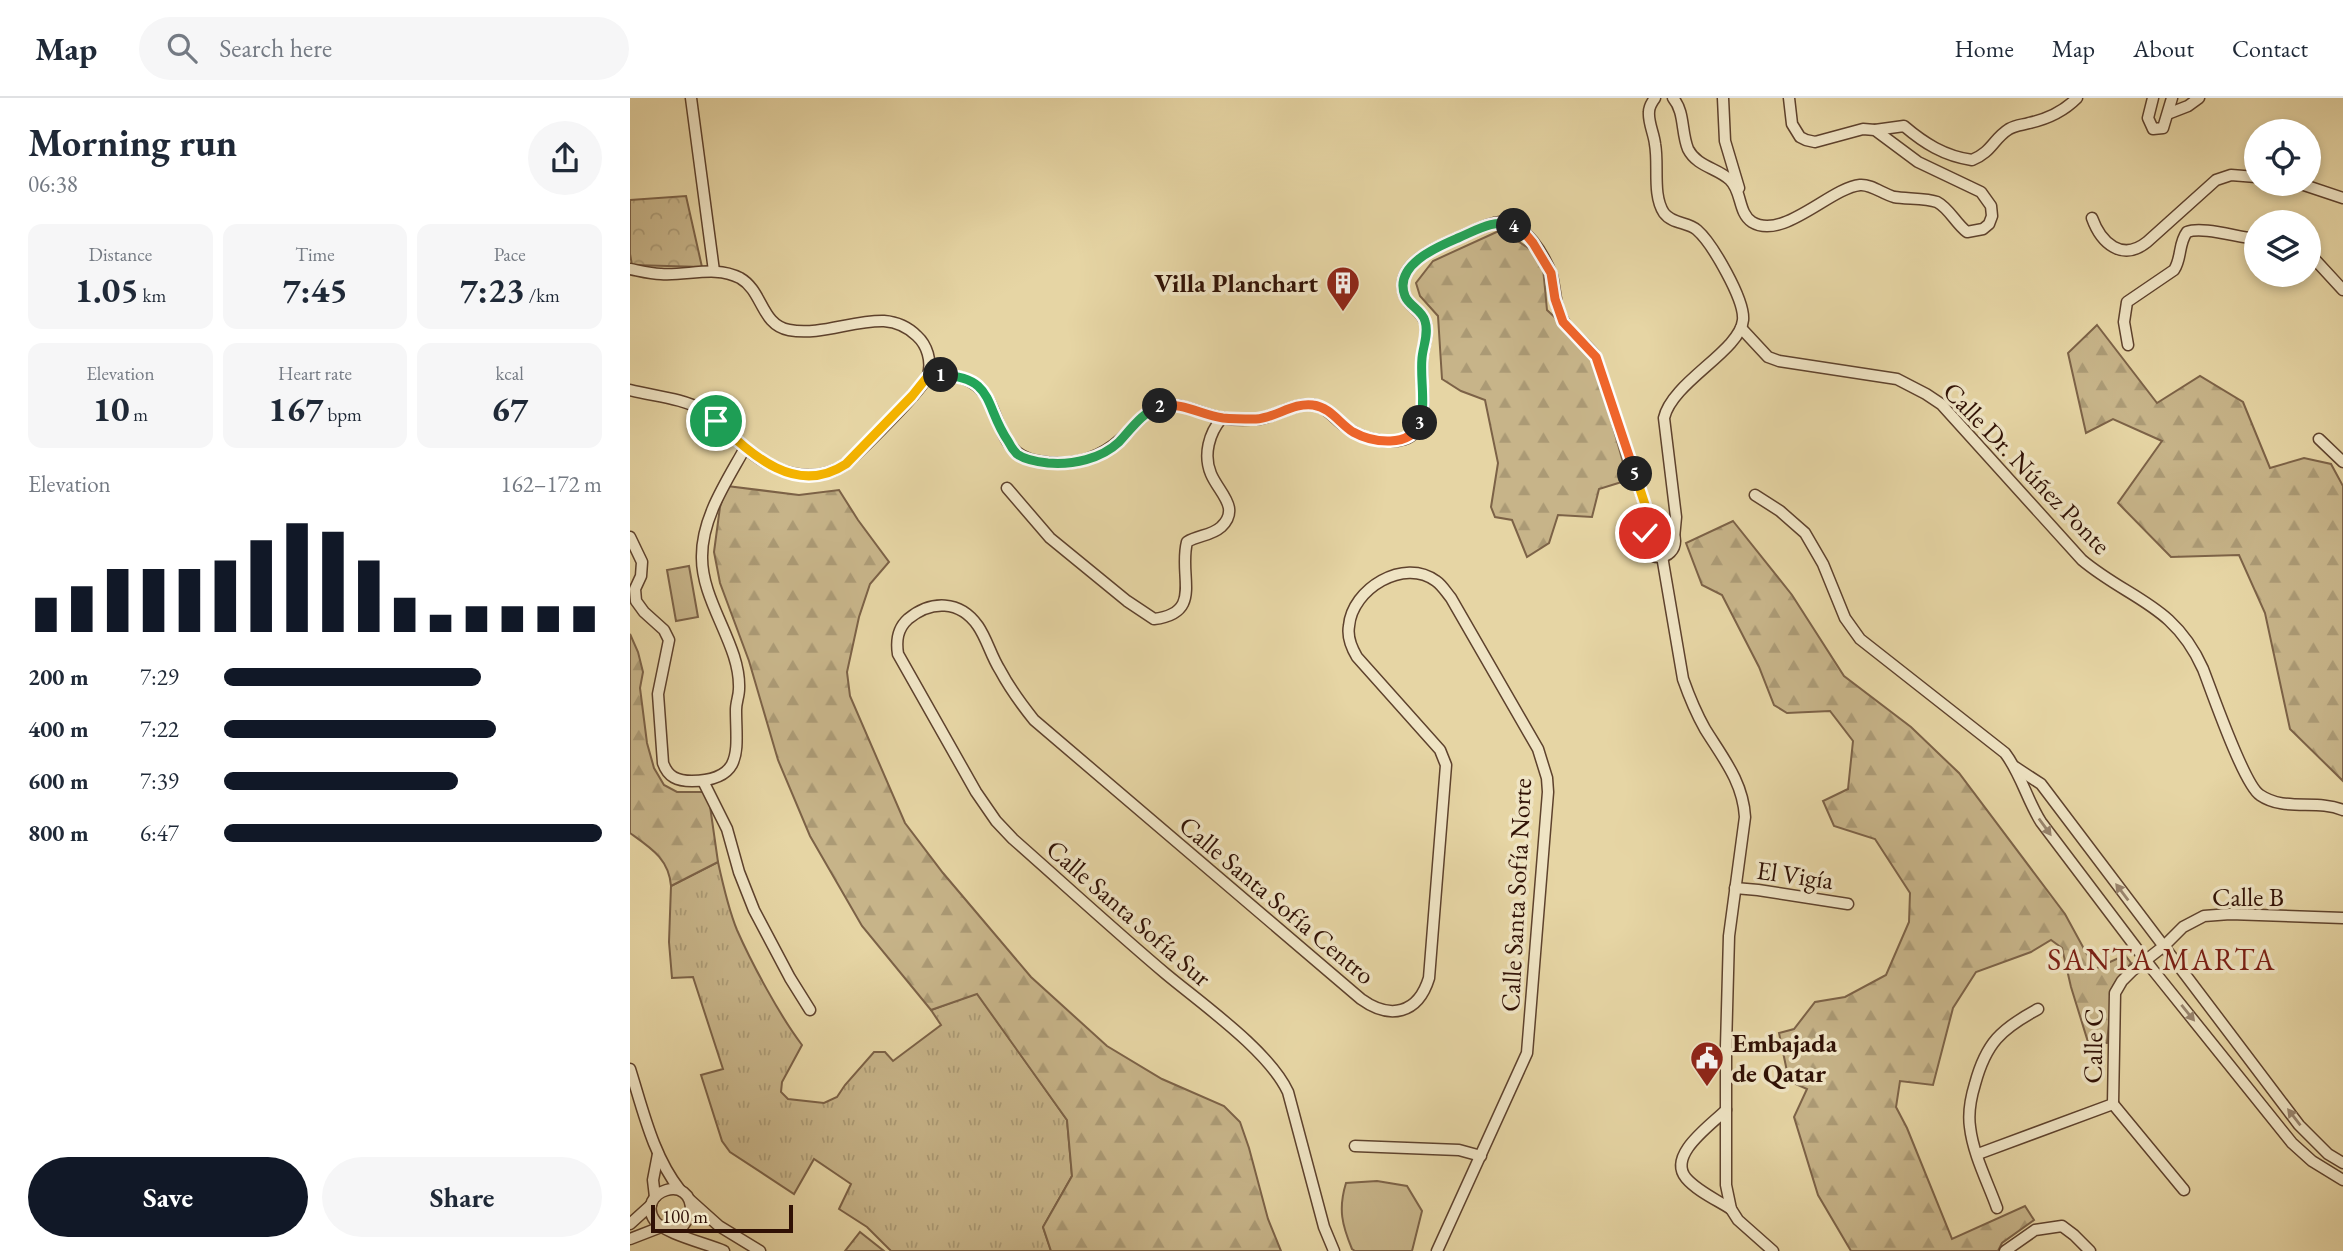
<!DOCTYPE html>
<html lang="en">
<head>
<meta charset="utf-8">
<style>
	:root { --surface:#fff; --page:#f6f6f7; --text:#1f2937; --muted:#747a83; --line:#e0e1e3; --accent:#111827 }
	body { margin:0; font-family:"EB Garamond",serif; background:var(--page); color:var(--text); height:100vh; display:flex; flex-direction:column; font-size:26px; white-space:nowrap }
	* { box-sizing:border-box; margin:0 }
	p { font-size:23px; color:var(--muted) }
	.icon { flex:none; width:38px; height:38px; fill:none; stroke:currentColor; stroke-width:2; stroke-linecap:round; stroke-linejoin:round }
	.map { position:relative; flex:1; overflow:hidden }
	.side { display:flex; flex-direction:column; background:var(--surface); width:630px }
	.side>* { flex:none }
	.buttons { position:absolute; left:1614px; top:21px; display:grid; gap:14px }
	.buttons a { display:grid; place-items:center; width:77px; height:77px; border-radius:50%; background:var(--surface); box-shadow:0 4px 10px #0003; font-size:35px }
	.scale { position:absolute; left:21px; bottom:18px; width:142px; box-sizing:border-box; padding-left:7px; border:4px solid #301105; border-top:0; font-size:19px; line-height:24px; white-space:nowrap; color:#301105; -webkit-text-stroke:5px #efe4c4; paint-order:stroke }
	.pin { position:absolute; display:grid; place-items:center; width:60px; height:60px; color:#fff; margin:-30px; border:4px solid #fff; border-radius:50%; box-shadow:0 2px 7px #0007 }
	.km { position:absolute; width:35px; height:35px; margin:-18px; border-radius:50%; background:#222; color:#fff; font-size:19px; line-height:35px; text-align:center }
	.round { display:grid; place-items:center; flex:none; width:74px; height:74px; border-radius:37px; background:var(--page) }
	.summary { display:flex; align-items:center; justify-content:space-between; height:119px; padding:0 28px }
	h1 { font-size:38px; font-weight:700; line-height:52px }
	.stats { display:grid; grid-template-columns:repeat(3,1fr); gap:10px; height:119px; padding:7px 28px }
	.stats div { display:grid; align-content:center; border-radius:14px; background:var(--page); text-align:center }
	.stats b { font-size:35px; font-weight:700 }
	.stats small { font-size:19px; font-weight:400 }
	.stats p { font-size:19px }
	.chart { height:196px; padding:14px 28px }
	.chart p { display:flex; justify-content:space-between }
	.chart svg { width:100%; height:126px; margin-top:7px; stroke:var(--accent); stroke-width:6 }
	.button { display:flex; gap:14px; margin-top:auto; padding:14px 28px }
	.button a { flex:1; height:80px; border-radius:42px; background:var(--accent); color:#fff; font-size:28px; font-weight:700; line-height:80px; text-align:center }
	.button a+a { background:var(--page); color:var(--text) }
	ul { padding:0 28px; list-style:none; font-size:23px }
	li { display:grid; grid-template-columns:112px 84px 1fr; align-items:center; height:52px }
	li i { height:18px; border-radius:9px; background:var(--accent) }
	header { display:flex; align-items:center; gap:42px; box-sizing:border-box; height:98px; padding:0 35px; background:var(--surface); border-bottom:2px solid var(--line) }
	header strong { font-size:33px }
	nav { display:flex; gap:38px; margin-inline-start:auto; font-size:24px }
	.search { width:490px; height:63px; background:var(--page); display:flex; align-items:center; gap:18px; box-sizing:border-box; padding:0 24px; border-radius:38px; color:var(--muted); font-size:26px }
	main { display:flex; flex:1; min-height:0 }
	.map>svg:first-child { display:block }
</style>
</head>
<body>
<header>
<strong>Map</strong>
<div class="search"><svg class="icon" aria-label="search" viewBox="0 0 24 24"><circle cx="10" cy="10" r="6"/><path d="M15 15l6 6"/></svg>Search here</div>
<nav><a>Home</a><a>Map</a><a>About</a><a>Contact</a></nav>
</header>
<main>
<section class="side">
<div class="summary"><div><h1>Morning run</h1><p>06:38</p></div><a class="round"><svg class="icon" aria-label="share" viewBox="0 0 24 24"><path d="M12 15V3M7 8l5-5 5 5M5 13v7h14v-7"/></svg></a></div>
<div class="stats">
<div><p>Distance</p><b>1.05<small> km</small></b></div>
<div><p>Time</p><b>7:45</b></div>
<div><p>Pace</p><b>7:23<small> /km</small></b></div>
</div>
<div class="stats">
<div><p>Elevation</p><b>10<small> m</small></b></div>
<div><p>Heart rate</p><b>167<small> bpm</small></b></div>
<div><p>kcal</p><b>67</b></div>
</div>
<div class="chart"><p><span>Elevation</span>162–172 m</p>
<svg viewBox="0 0 160 44" preserveAspectRatio="none"><path d="M5 44V32M15 44V28M25 44V22M35 44V22M45 44V22M55 44V19M65 44V12M75 44V6M85 44V9M95 44V19M105 44V32M115 44V38M125 44V35M135 44V35M145 44V35M155 44V35"/></svg>
</div>
<ul>
<li><b>200 m</b>7:29<i style="width:68%"></i></li>
<li><b>400 m</b>7:22<i style="width:72%"></i></li>
<li><b>600 m</b>7:39<i style="width:62%"></i></li>
<li><b>800 m</b>6:47<i style="width:100%"></i></li>
</ul>
<div class="button"><a>Save</a><a>Share</a></div>
</section>
<div class="map">
<svg width="1713" height="1153" viewBox="0 0 1713 1153">
	<defs>
		<pattern id="grass-tufts" width="24" height="20" patternUnits="userSpaceOnUse" patternTransform="scale(1.75)"><rect width="24" height="20" fill="#c7b489"/><path d="M3 7l-1-3M5 7V3M7 7l1-3M15 17l-1-3M17 17v-4M19 17l1-3" fill="none" stroke="#ab9a75"/></pattern>
		<pattern id="forest-firs" width="22" height="20" patternUnits="userSpaceOnUse" patternTransform="scale(1.75)"><rect width="22" height="20" fill="#c7b489"/><path d="M5 1l3.5 6h-7zM16 11l3.5 6h-7z" fill="#ab9a75"/></pattern>
		<pattern id="park-crowns" width="20" height="18" patternUnits="userSpaceOnUse" patternTransform="scale(1.75)"><rect width="20" height="18" fill="#c7b489"/><path d="M2 6a3 3 0 1 1 6 0M12 15a3 3 0 1 1 6 0" fill="none" stroke="#ab9a75"/></pattern>
	</defs>
	<rect width="100%" height="100%" fill="#e6d5a4"/>
	<filter id="stains"><feTurbulence type="fractalNoise" baseFrequency=".00286" numOctaves="4"/><feColorMatrix values="0 0 0 0 .2 0 0 0 0 .09 0 0 0 0 .02 0 0 0 .5 -.17"/></filter>
	<radialGradient id="worn" r=".72"><stop offset=".6" stop-color="#630" stop-opacity="0"/><stop offset="1" stop-color="#630" stop-opacity=".3"/></radialGradient>
	<path fill="url(#grass-tufts)" stroke="#7c6247" stroke-width="2" d="M88,764C93,787 98,810 107,832C122,866 150,918 172,947L152,984L151,994L158,1001L194,1005L207,999L215,987L244,954H255L263,963L311,927L301,912L347,895L437,1022L442,1078L413,1129L421,1153H261L237,1129L209,1111L221,1086L184,1061L164,1096L100,1054L92,1043L71,977L93,971L63,879L42,880L39,844L41,788Z"/>
	<g fill="url(#forest-firs)" stroke="#7c6247" stroke-width="2">
		<polygon points="871,132 912,159 917,212 962,254 998,382 969,391 962,419 928,417 919,445 897,459 882,422 865,419 861,409 868,365 855,302 831,293 812,281 808,218 790,198 786,185 803,163"/>
		<polygon points="1467,227 1527,305 1570,278 1613,304 1640,370 1674,360 1701,366 1713,388 1713,683 1660,631 1635,515 1609,457 1541,459 1488,405 1532,343 1483,321 1456,335 1438,255"/>
		<polygon points="97,388 169,397 209,392 228,422 259,464 240,486 229,519 217,574 220,598 275,725 313,775 401,879 477,948 532,981 594,1008 610,1024 619,1050 638,1121 651,1153 421,1153 413,1129 442,1078 437,1022 347,896 301,912 232,828 180,738 148,662 119,563 90,485 84,454 90,409"/>
		<polygon points="1103,423 1162,497 1214,578 1281,629 1329,675 1435,816 1465,871 1495,857 1501,865 1483,888 1477,945 1458,944 1441,889 1432,850 1421,842 1401,854 1346,874 1323,910 1303,987 1270,983 1266,1009 1277,1030 1322,1141 1395,1108 1404,1122 1372,1145 1368,1153 1221,1153 1188,1097 1164,1019 1177,991 1159,983 1149,935 1164,931 1185,904 1215,899 1256,877 1279,824 1280,795 1245,741 1204,728 1193,703 1218,691 1223,643 1200,613 1157,615 1144,607 1129,569 1092,497 1072,487 1056,445"/>
		<path d="M0,536L8,554L13,574L10,590L17,645L24,670L34,687L47,694H78L88,764L41,788C39,761 21,750 0,735Z"/>
	</g>
	<g fill="url(#park-crowns)" stroke="#7c6247" stroke-width="2">
		<polygon points="56,98 72,169 2,167 0,156 0,102"/>
		<polygon points="230,1134 254,1153 215,1153"/>
	</g>
	<g fill="#c7b489" stroke="#7c6247" stroke-width="2">
		<polygon points="59,468 68,519 46,523 37,472"/>
		<path d="M747,1083L777,1088L792,1113L782,1153H725L722,1151C712,1127 708,1111 716,1085Z"/>
	</g>
	<g fill="none" stroke-linecap="round" stroke-linejoin="round">
		<g stroke="#5e422d" stroke-width="13">
			<g id="minor">
				<polyline points="61,0 84,173"/>
				<path d="M1025,0C1022,4 1019,9 1019,14C1018,24 1024,36 1025,46C1029,67 1022,97 1034,115C1042,126 1058,124 1067,132C1082,145 1115,202 1113,222C1110,253 1042,284 1034,320L1046,419L1044,440"/>
				<path d="M1043,0C1055,14 1051,34 1058,51C1067,69 1088,70 1100,82C1112,93 1108,115 1122,124C1153,143 1200,90 1230,87C1241,86 1253,96 1264,99C1276,101 1297,100 1307,104C1319,110 1326,126 1337,134L1353,131L1359,126L1362,118L1361,108L1351,94L1288,64L1245,32L1233,31L1185,44L1176,42L1170,39L1162,26L1159,0"/>
				<polyline points="1093,0 1095,43 1109,90"/>
				<polyline points="1523,0 1518,20 1523,31 1533,30 1542,0"/>
				<polyline points="1540,15 1558,8 1569,0"/>
				<path d="M1245,32L1274,28C1294,45 1314,58 1342,62C1362,54 1363,41 1379,31C1386,27 1392,27 1399,25C1418,21 1434,13 1447,0"/>
				<polyline points="1671,86 1713,100"/>
				<path d="M1462,120C1471,145 1492,164 1517,144L1586,82L1601,77L1626,79"/>
				<polyline points="1678,154 1713,192"/>
				<path d="M0,171C10,173 21,176 31,176C58,178 85,167 110,180C133,193 131,227 159,232C190,238 223,222 254,223C267,224 278,229 287,238C297,247 302,263 298,277C295,290 230,353 216,366C181,389 143,374 113,348C100,337 88,320 73,312C52,300 23,298 0,292"/>
				<path d="M1111,230L1138,259L1149,263L1267,281L1296,296L1311,306L1452,462C1500,502 1544,506 1573,571C1582,594 1614,687 1630,697C1655,714 1686,701 1713,712"/>
				<path d="M1498,247L1494,224L1497,204L1544,172C1552,160 1548,146 1557,134C1572,128 1606,139 1626,141"/>
				<path d="M298,278C386,268 348,352 407,363C443,370 473,361 498,334C506,325 518,311 530,308C552,303 572,317 592,320C603,322 618,322 629,321C648,318 671,300 690,309C700,313 706,322 715,328C730,340 756,347 775,341C783,338 790,331 792,322C795,304 791,282 792,264C792,252 798,240 796,227C794,214 780,210 775,198C762,166 809,148 830,139C842,134 857,125 870,124C895,123 915,158 922,178C926,194 925,210 934,224C942,237 957,246 966,259L1022,428"/>
				<polyline points="1689,341 1713,364"/>
				<path d="M377,390L420,440L497,503L524,521C574,515 548,478 557,444C568,437 581,438 591,429C611,410 589,395 581,376C573,357 579,335 592,320"/>
				<path d="M1125,397L1150,413L1175,435L1193,466L1215,520L1230,541L1375,655C1391,676 1397,702 1411,724L1523,872L1662,1045L1682,1063L1713,1082"/>
				<circle cx="1029" cy="443" r="16"/>
				<path d="M0,439L12,464L11,478L5,491L6,503L14,514L34,532L39,542L28,596L33,665C38,679 47,683 62,683C115,682 106,651 106,612C106,604 109,598 109,591C111,547 71,504 72,458C72,419 97,383 115,350"/>
				<path d="M1032,458L1053,581C1059,598 1066,615 1075,631C1093,660 1113,684 1115,719L1099,838L1096,949V1087L1101,1111L1108,1122L1143,1153"/>
				<polyline points="1385,669 1411,686 1669,1027 1698,1056 1713,1065"/>
				<polyline points="73,683 97,731 109,774 124,812 160,880 180,912"/>
				<polyline points="1105,790 1128,792 1218,806"/>
				<path d="M0,971C13,1012 23,1058 50,1092"/>
				<polyline points="1483,1006 1554,1092"/>
				<path d="M1096,1012C1081,1027 1037,1057 1056,1080C1067,1093 1087,1102 1101,1111"/>
				<polyline points="725,1048 829,1052 851,1058"/>
				<polyline points="1348,1056 1483,1006 1485,895 1492,883 1502,873 1534,848 1553,829 1574,818 1600,816 1713,820"/>
				<polyline points="25,1099 23,1082 28,1056"/>
				<polyline points="60,1102 89,1128 130,1153"/>
				<path d="M1367,1110C1358,1085 1343,1056 1340,1029C1338,1015 1341,999 1345,986C1356,945 1371,931 1408,911"/>
				<polyline points="0,1126 21,1107"/>
				<path d="M39,1132L53,1128L61,1116C64,1072 4,1094 25,1123C33,1135 78,1146 94,1153"/>
				<polyline points="0,1141 31,1129"/>
				<path d="M704,1153L694,1129L658,994C639,953 572,906 536,876C484,832 434,786 383,741L366,723L346,694L268,556C266,543 267,531 278,521C301,502 330,502 348,528C357,541 361,558 370,572C379,589 392,607 404,622L731,901C760,922 788,916 799,880L816,667L810,652L727,559C721,549 717,539 719,528C722,491 774,459 806,483C812,487 816,494 821,500L908,651L917,680L918,694L897,955L807,1153"/>
				<polyline points="1375,1153 1405,1132 1432,1128 1444,1137 1460,1153"/>
			</g>
		</g>
		<use href="#minor" stroke="#efe4c4" stroke-width="10"/>
	</g>
	<defs><path id="oneway-solid" d="M-6-.8H1V-3.2L6.5 0L1 3.2V.8H-6Z" transform="scale(1.75)"/></defs>
	<g fill="#99856e">
		<use href="#oneway-solid" transform="translate(1415 729) rotate(54)"/>
		<use href="#oneway-solid" transform="translate(1492 794) rotate(-127)"/>
		<use href="#oneway-solid" transform="translate(1558 915) rotate(51)"/>
		<use href="#oneway-solid" transform="translate(1664 1019) rotate(-128)"/>
	</g>
	<g fill="none" stroke-linecap="round" stroke-linejoin="round">
		<g stroke="#fff" stroke-width="14">
			<path id="split-1" d="M86,323C122,357 166,399 216,366L282,298L298,278L311,277"/>
		</g>
		<g stroke="#fff" stroke-width="14">
			<path id="split-2" d="M311,277C365,279 354,308 378,343C380,347 384,353 387,356C395,362 409,364 418,365C443,367 471,361 489,344C501,331 513,314 530,308"/>
		</g>
		<g stroke="#fff" stroke-width="14">
			<path id="split-3" d="M530,308C553,304 571,317 593,320C603,321 615,321 626,321C645,320 664,304 683,307C700,309 710,326 723,334C743,345 780,350 790,325"/>
		</g>
		<g stroke="#fff" stroke-width="14">
			<path id="split-4" d="M790,325C796,305 790,281 792,260C793,248 799,236 795,223C792,212 779,208 775,198C763,167 807,149 828,140C847,132 864,120 884,128"/>
		</g>
		<g stroke="#fff" stroke-width="14">
			<polyline id="split-5" points="884,128 892,132 903,145 921,175 925,201 933,224 966,259 1005,376"/>
		</g>
		<g stroke="#fff" stroke-width="14">
			<polyline id="split-6" points="1005,376 1022,428 1015,435"/>
		</g>
		<use href="#split-1" stroke="#f5b400" stroke-width="9"/>
		<use href="#split-2" stroke="#22a559" stroke-width="9"/>
		<use href="#split-3" stroke="#f0652b" stroke-width="9"/>
		<use href="#split-4" stroke="#22a559" stroke-width="9"/>
		<use href="#split-5" stroke="#f0652b" stroke-width="9"/>
		<use href="#split-6" stroke="#f5b400" stroke-width="9"/>
	</g>
	<defs>
		<g id="building-pin" transform="scale(1.75)"><path d="M0 17L-7.5 6A9.5 9.5 0 1 1 7.5 6Z" fill="#8f2418" stroke="#efe4c4"/><path d="M-4-6H4V6H1V3H-1V6H-4ZM-2.5-4.3h1.7v1.8h-1.7ZM.8-4.3h1.7v1.8H.8ZM-2.5-1h1.7V.8h-1.7ZM.8-1h1.7V.8H.8Z" fill="#fff"/></g>
		<g id="civic-pin" transform="scale(1.75)"><path d="M0 17L-7.5 6A9.5 9.5 0 1 1 7.5 6Z" fill="#8f2418" stroke="#efe4c4"/><path d="M-.6-6.5H3V-4.5H.6V-3L4-1V1h2V6H-6V1h2V-1L-.6-3ZM-1.2 2.5V6h2.4V2.5Z" fill="#fff"/></g>
	</defs>
	<g fill-rule="evenodd">
		<use href="#building-pin" x="713" y="185"/>
		<use href="#civic-pin" x="1077" y="960"/>
	</g>
	<g text-anchor="middle" stroke-width="7" stroke-linejoin="round" paint-order="stroke">
		<g font-size="26" font-weight="bold" fill="#301105" stroke="#efe4c4" text-anchor="end">
			<text x="688" y="194">Villa Planchart</text>
			<text x="1102" y="954" text-anchor="start">Embajada<tspan x="1102" dy="30">de Qatar</tspan></text>
		</g>
		<g font-size="26" fill="#301105" stroke="#efe4c4">
			<text transform="translate(1397 370) rotate(46)" y="9">Calle Dr. Núñez Ponte</text>
			<text transform="translate(1165 777) rotate(8)" y="9">El Vigía</text>
			<text transform="translate(886 797) rotate(-87)" y="9">Calle Santa Sofía Norte</text>
			<text x="1618" y="808">Calle B</text>
			<text transform="translate(647 802) rotate(40)" y="9">Calle Santa Sofía Centro</text>
			<text transform="translate(499 815) rotate(41)" y="9">Calle Santa Sofía Sur</text>
			<text transform="translate(1463 948) rotate(-89)" y="9">Calle C</text>
		</g>
		<g font-size="30" letter-spacing="2" fill="#7a1f14" stroke="#efe4c4">
			<text x="1532" y="872">SANTA MARTA</text>
		</g>
	</g>
	<rect width="100%" height="100%" filter="url(#stains)"/>
	<rect width="100%" height="100%" fill="url(#worn)"/>
</svg>
<div class="buttons">
<a><svg class="icon" aria-label="locate" viewBox="0 0 24 24"><circle cx="12" cy="12" r="6"/><path d="M12 2v4M12 18v4M2 12h4M18 12h4"/></svg></a>
<a><svg class="icon" aria-label="layers" viewBox="0 0 24 24"><path d="M12 4l9 5-9 5-9-5zM3 14l9 5 9-5"/></svg></a>
</div>
<div class="scale">100 m</div>
<div class="pin" style="left:86px;top:323px;background:#1e9e55"><svg class="icon" aria-label="arrive" viewBox="0 0 24 24"><path d="M6 21V4h12l-3 4 3 4H6"/></svg></div>
<div class="pin" style="left:1015px;top:435px;background:#d93025"><svg class="icon" aria-label="check" viewBox="0 0 24 24"><path d="M5 12l5 5 9-10"/></svg></div>
<b class="km" style="left:311px;top:277px">1</b>
<b class="km" style="left:530px;top:308px">2</b>
<b class="km" style="left:790px;top:325px">3</b>
<b class="km" style="left:884px;top:128px">4</b>
<b class="km" style="left:1005px;top:376px">5</b>
</div>
</main>
</body>
</html>
